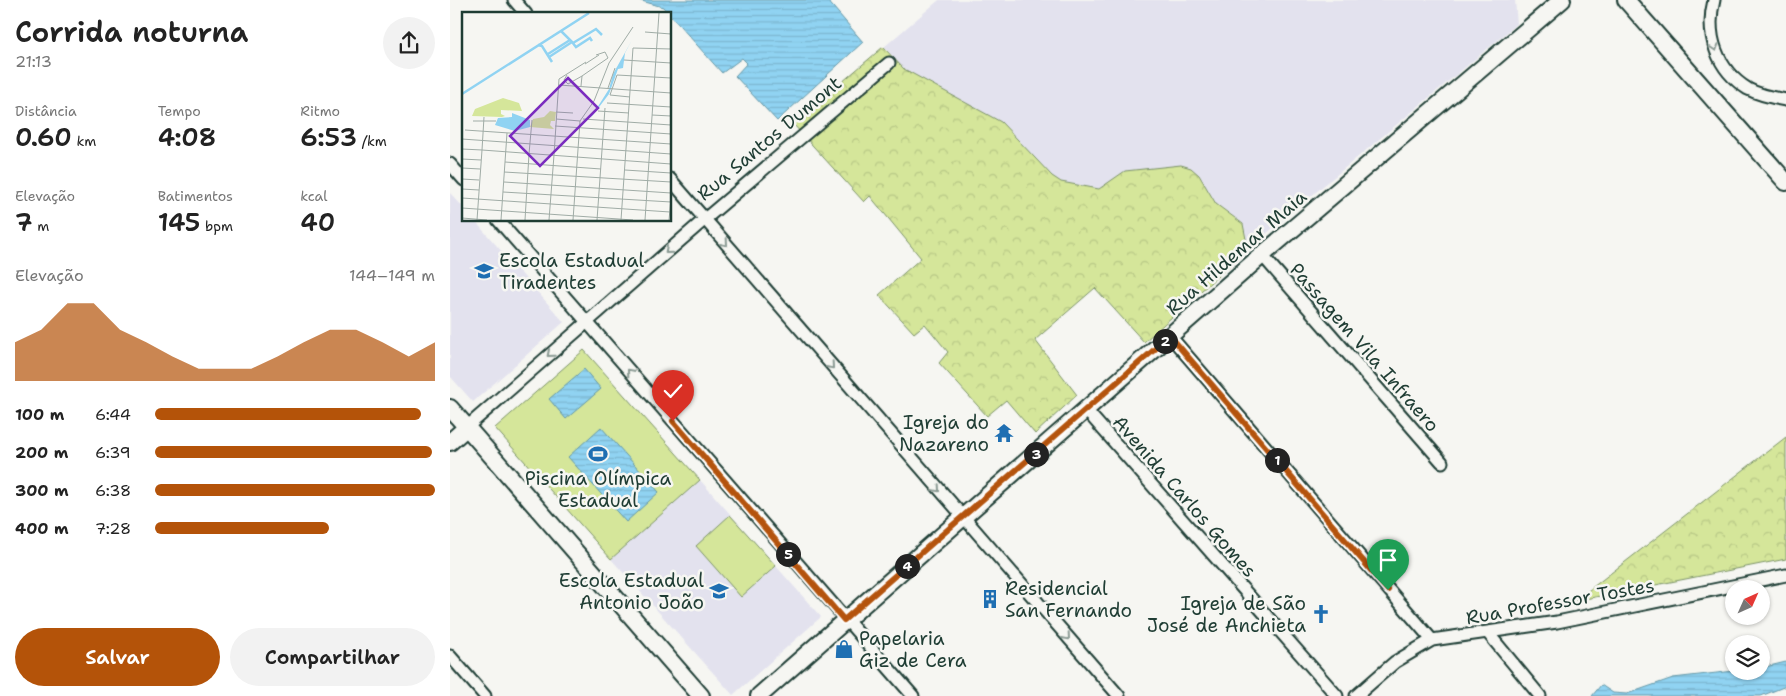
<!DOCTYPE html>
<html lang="pt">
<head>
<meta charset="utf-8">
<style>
	:root { --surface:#fff; --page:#f2f2f2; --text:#222; --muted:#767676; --accent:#b45309 }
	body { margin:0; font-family:"Shantell Sans",sans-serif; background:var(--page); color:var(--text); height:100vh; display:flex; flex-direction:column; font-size:19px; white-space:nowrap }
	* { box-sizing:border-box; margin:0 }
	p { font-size:16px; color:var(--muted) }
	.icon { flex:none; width:28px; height:28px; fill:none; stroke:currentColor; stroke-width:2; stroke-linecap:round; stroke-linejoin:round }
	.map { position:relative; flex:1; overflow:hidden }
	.side { display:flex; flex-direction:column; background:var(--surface); width:450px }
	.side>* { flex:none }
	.needle { width:32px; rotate:45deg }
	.fabs { position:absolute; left:1275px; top:580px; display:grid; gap:10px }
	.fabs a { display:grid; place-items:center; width:45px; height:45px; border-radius:50%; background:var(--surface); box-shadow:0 1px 4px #0004; font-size:25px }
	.pin { position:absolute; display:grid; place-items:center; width:42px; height:42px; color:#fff; margin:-51px -21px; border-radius:50% 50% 50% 0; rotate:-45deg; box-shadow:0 0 5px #0007 }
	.pin .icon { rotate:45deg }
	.km { position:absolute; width:25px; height:25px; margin:-12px; border-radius:50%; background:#222; color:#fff; font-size:14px; line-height:25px; text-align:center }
	.round { display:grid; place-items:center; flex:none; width:52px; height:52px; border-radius:26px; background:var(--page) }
	.headline { display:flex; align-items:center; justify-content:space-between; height:85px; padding:0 15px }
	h1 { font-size:28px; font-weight:600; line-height:38px }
	.metrics { display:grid; grid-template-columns:repeat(3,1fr); gap:8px; height:85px; padding:5px 15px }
	.metrics div { display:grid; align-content:center }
	.metrics b { font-size:25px; font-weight:600 }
	.metrics small { font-size:14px; font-weight:400 }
	.metrics p { font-size:14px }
	.chart { height:140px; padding:10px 15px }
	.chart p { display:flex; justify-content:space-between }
	.chart svg { width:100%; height:90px; margin-top:5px; fill:var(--accent); opacity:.7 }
	.primary-button { display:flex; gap:10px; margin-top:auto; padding:10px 15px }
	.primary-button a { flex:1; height:58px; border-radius:30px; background:var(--accent); color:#fff; font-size:20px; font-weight:600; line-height:58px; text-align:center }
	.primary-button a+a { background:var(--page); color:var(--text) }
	ul { padding:0 15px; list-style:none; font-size:16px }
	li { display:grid; grid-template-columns:80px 60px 1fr; align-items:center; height:38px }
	li i { height:12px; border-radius:6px; background:var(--accent) }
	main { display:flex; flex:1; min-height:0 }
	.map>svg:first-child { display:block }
</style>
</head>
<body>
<main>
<section class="side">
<div class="headline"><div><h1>Corrida noturna</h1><p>21:13</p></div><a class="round"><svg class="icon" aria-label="share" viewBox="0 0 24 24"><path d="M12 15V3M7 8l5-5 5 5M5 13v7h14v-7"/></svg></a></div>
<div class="metrics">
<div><p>Distância</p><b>0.60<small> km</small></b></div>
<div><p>Tempo</p><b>4:08</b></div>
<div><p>Ritmo</p><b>6:53<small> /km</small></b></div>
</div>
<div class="metrics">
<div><p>Elevação</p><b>7<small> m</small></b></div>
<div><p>Batimentos</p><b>145<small> bpm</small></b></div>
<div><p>kcal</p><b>40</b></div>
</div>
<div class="chart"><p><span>Elevação</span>144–149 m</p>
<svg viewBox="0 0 160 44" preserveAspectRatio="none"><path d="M0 44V25L10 19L20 6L30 6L40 19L50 25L60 32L70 38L80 38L90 38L100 32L110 25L120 19L130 19L140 25L150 32L160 25V44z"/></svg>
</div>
<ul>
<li><b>100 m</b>6:44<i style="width:95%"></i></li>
<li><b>200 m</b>6:39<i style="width:99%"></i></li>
<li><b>300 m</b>6:38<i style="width:100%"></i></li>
<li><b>400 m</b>7:28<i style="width:62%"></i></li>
</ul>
<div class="primary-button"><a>Salvar</a><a>Compartilhar</a></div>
</section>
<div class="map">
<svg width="1336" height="696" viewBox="0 0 1336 696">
	<defs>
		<pattern id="forest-crowns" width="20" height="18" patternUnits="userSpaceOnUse" patternTransform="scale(1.25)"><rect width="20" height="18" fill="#d5e69a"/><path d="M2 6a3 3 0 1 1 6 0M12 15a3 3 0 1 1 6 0" fill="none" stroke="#b6c685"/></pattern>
		<pattern id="water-rules" width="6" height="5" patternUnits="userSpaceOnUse" patternTransform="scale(1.25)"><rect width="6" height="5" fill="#90d3f2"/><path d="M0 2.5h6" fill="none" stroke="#7cb6d0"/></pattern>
	</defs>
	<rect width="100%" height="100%" fill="#f6f6f2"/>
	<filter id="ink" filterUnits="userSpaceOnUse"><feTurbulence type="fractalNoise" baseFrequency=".02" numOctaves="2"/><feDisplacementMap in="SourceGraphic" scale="10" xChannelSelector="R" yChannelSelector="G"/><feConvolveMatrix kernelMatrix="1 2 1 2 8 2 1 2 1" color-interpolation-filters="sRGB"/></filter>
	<g filter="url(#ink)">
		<g fill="#e3e2ee">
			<polygon points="489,0 1065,0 1067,24 798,249 694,342 434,47"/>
			<polygon points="0,193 14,208 14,220 24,220 114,322 23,402 0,376"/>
			<polygon points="250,480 371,617 283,695 161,559"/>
		</g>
		<g fill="#d5e69a" stroke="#7a9267">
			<polygon points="134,350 250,480 161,559 45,428"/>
			<polygon points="280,515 326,566 291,597 246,546"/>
		</g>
		<g fill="url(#forest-crowns)" stroke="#7a9267">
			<polygon points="433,47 454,69 551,122 602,176 611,182 649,189 675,171 731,165 741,168 749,175 766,204 793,224 798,249 694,342 645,288 585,340 627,395 585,434 556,400 537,416 489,363 498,352 475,324 464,333 429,295 471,258 420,196 414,202 343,124"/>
			<polygon points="1336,437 1336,559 1125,601"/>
		</g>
		<g fill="url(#water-rules)" stroke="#6397a6">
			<polygon points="188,0 377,0 413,42 327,121 285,76 297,63 292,58 272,73 213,7"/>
			<polygon points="134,369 151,389 116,419 99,399"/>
			<polygon points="151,427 209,492 176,522 118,457"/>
			<polygon points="1336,662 1336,686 1311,696 1142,696 1151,685 1163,693 1177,694 1223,678 1284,671 1311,671 1311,668"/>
		</g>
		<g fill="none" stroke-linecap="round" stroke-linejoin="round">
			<g stroke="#1f3d34" stroke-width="15">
				<g id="street">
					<polyline points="64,0 76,14"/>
					<path d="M1264,0C1255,35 1267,70 1298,89C1309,95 1324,98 1336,100"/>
					<polyline points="0,164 14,180"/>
					<polyline points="220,179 669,696"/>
					<polyline points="48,220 463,696"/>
					<polyline points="812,255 992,462"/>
					<polyline points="720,336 982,640"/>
					<polyline points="636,410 887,696"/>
					<polyline points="17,427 255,219 439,63"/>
					<polyline points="1038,633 1090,696"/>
					<polyline points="0,656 35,696"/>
					<polyline points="906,696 945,662 982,640 1107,622 1336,575"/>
				</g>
			</g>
			<g stroke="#1f3d34" stroke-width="20">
				<g id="secondary">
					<polyline points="1176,0 1336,182"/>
					<polyline points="0,408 251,696"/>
					<polyline points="0,442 17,427"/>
					<polyline points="309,696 812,255 1112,0"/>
				</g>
			</g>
			<use href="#street" stroke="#f6f6f2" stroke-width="11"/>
			<use href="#secondary" stroke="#f6f6f2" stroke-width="16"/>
		</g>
		<defs><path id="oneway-chevron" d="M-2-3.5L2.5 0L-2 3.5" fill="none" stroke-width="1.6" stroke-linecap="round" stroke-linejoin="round" transform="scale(1.25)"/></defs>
		<g stroke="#8a9a93">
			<use href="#oneway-chevron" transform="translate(1265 48) rotate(72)"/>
			<use href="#oneway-chevron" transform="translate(275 243) rotate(49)"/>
			<use href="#oneway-chevron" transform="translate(218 251) rotate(139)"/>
			<use href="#oneway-chevron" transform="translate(100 354) rotate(139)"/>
			<use href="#oneway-chevron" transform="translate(381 366) rotate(49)"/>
			<use href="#oneway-chevron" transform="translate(180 372) rotate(-131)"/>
			<use href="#oneway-chevron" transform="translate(487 489) rotate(49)"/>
			<use href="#oneway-chevron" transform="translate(617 637) rotate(49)"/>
		</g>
	</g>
	<g fill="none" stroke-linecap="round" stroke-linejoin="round" filter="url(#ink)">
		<g stroke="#fff" stroke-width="10">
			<polyline id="route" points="223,421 394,620 720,336 938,590"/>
		</g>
		<use href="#route" stroke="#b45309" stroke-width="6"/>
	</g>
	<defs>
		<g id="school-bare" transform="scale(1.5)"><path d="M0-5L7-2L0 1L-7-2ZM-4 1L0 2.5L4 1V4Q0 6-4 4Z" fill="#1f6fb2" stroke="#f6f6f2" stroke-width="2.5" paint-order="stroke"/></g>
		<g id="temple-bare" transform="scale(1.5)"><path d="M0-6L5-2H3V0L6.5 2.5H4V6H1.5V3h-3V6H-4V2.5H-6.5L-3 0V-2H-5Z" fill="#1f6fb2" stroke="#f6f6f2" stroke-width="2.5" paint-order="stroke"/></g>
		<g id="stadium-bare" transform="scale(1.5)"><path d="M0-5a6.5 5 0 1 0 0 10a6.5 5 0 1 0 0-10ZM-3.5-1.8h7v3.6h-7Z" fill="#1f6fb2" stroke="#f6f6f2" stroke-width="2.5" paint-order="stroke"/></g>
		<g id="building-bare" transform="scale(1.5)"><path d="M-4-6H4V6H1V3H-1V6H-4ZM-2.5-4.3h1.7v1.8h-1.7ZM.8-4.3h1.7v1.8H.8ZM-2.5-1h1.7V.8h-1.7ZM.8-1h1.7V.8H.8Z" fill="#1f6fb2" stroke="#f6f6f2" stroke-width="2.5" paint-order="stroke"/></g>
		<g id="church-bare" transform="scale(1.5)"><path d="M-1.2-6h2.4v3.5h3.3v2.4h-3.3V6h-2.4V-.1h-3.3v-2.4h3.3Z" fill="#1f6fb2" stroke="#f6f6f2" stroke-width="2.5" paint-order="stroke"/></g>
		<g id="shop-bare" transform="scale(1.5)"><path d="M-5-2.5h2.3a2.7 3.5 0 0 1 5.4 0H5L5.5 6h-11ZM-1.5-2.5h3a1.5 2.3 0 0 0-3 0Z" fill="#1f6fb2" stroke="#f6f6f2" stroke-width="2.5" paint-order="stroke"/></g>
	</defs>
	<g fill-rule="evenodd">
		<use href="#school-bare" x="34" y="271"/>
		<use href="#temple-bare" x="554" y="433"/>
		<use href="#stadium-bare" x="148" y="454"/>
		<use href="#school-bare" x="269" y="591"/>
		<use href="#building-bare" x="540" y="599"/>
		<use href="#church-bare" x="871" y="614"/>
		<use href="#shop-bare" x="394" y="649"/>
	</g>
	<g text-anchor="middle" stroke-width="5" stroke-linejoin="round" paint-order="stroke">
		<g font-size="19" fill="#1f3d34" stroke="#f6f6f2">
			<text transform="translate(319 138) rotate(-40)" y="7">Rua Santos Dumont</text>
			<text transform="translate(786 252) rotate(-41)" y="7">Rua Hildemar Maia</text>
			<text transform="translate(915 347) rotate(49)" y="7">Passagem Vila Infraero</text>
			<text transform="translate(735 496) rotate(49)" y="7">Avenida Carlos Gomes</text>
			<text transform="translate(1110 601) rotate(-10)" y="7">Rua Professor Tostes</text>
		</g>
		<g font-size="19" fill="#1f3d34" stroke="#f6f6f2" text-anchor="start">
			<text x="49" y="267">Escola Estadual<tspan x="49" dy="22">Tiradentes</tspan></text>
			<text x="539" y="429" text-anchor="end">Igreja do<tspan x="539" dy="22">Nazareno</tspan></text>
			<text x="148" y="485" text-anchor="middle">Piscina Olímpica<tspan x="148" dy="22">Estadual</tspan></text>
			<text x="254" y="587" text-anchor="end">Escola Estadual<tspan x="254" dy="22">Antonio João</tspan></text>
			<text x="555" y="595">Residencial<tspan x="555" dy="22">San Fernando</tspan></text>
			<text x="856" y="610" text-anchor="end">Igreja de São<tspan x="856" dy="22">José de Anchieta</tspan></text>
			<text x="409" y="645">Papelaria<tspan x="409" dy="22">Giz de Cera</tspan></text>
		</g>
	</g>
	<g transform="translate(12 12)">
		<rect width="209" height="209" fill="#f6f6f2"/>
		<path d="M41,86L57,91L60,99L39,98V102L43,104L40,105L10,104L13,97Z" fill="#d5e69a"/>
		<path d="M88,99L94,100L93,109H89L88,113L92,117L68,115L71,107L82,105Z" fill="#d5e69a"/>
		<path d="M170,28L163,41L161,56L156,57L147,82L128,107L147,77L151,62ZM50,101L68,108V115L53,119L33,113L36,106L50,105Z" fill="#90d3f2"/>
		<path fill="none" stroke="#90d3f2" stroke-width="2.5" d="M99,19L111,31L134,17L140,23M110,30L114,35L128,26L130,29M76,33L80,34L90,50M86,42L108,28M87,45L110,30M0,82L127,1"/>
		<path fill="none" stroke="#a0aca6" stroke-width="1" d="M183,20L209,22M162,48L209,51M123,52L137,43M105,63L102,68L106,72L120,64M97,73L209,81M119,74L120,64L146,46L143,40L134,43M146,76L153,56M168,85L148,83L155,63L209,66M145,91L209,95M136,99L167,101M94,100L111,101M190,103L209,104M94,107L118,109M121,107L209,113M11,109H34M93,114L209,122M3,118L209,132M0,127L209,142M0,137L20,138L22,105M67,142L70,108M92,143L97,67L124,50M0,147L19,148M43,150L139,157M0,156L18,157M163,158L209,161M42,160L209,170M0,167L17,168M42,170L209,181M0,177L17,178M41,180L209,190M0,186L208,200M0,196L171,208M0,206L25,208M15,208L20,138L209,152M39,208L45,121M63,208L67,142M87,208L92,143M111,208L118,109L132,89L147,51L171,15M135,208L143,96M159,208L171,36L209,37M183,208L197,1M207,208L209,186"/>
		<path fill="#7b2cbf" fill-opacity="0.15" stroke="#7b2cbf" stroke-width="2.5" d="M106,66L136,96L78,154L48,124Z"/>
		<rect width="209" height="209" fill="none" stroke="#1f3d34" stroke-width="2.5"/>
	</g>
</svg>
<div class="fabs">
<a><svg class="needle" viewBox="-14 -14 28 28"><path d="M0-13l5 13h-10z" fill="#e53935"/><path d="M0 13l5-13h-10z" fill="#767676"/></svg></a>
<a><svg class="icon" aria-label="layers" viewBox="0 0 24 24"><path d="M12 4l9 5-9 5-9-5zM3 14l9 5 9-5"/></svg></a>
</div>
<div class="pin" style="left:938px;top:590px;background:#1e9e55"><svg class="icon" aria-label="arrive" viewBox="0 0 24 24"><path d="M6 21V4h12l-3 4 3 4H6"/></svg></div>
<div class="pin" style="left:223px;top:421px;background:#d93025"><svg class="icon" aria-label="check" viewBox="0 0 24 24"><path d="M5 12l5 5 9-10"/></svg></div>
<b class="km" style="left:827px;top:460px">1</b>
<b class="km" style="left:715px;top:341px">2</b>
<b class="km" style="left:586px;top:454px">3</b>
<b class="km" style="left:457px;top:566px">4</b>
<b class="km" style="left:338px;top:554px">5</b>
</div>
</main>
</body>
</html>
